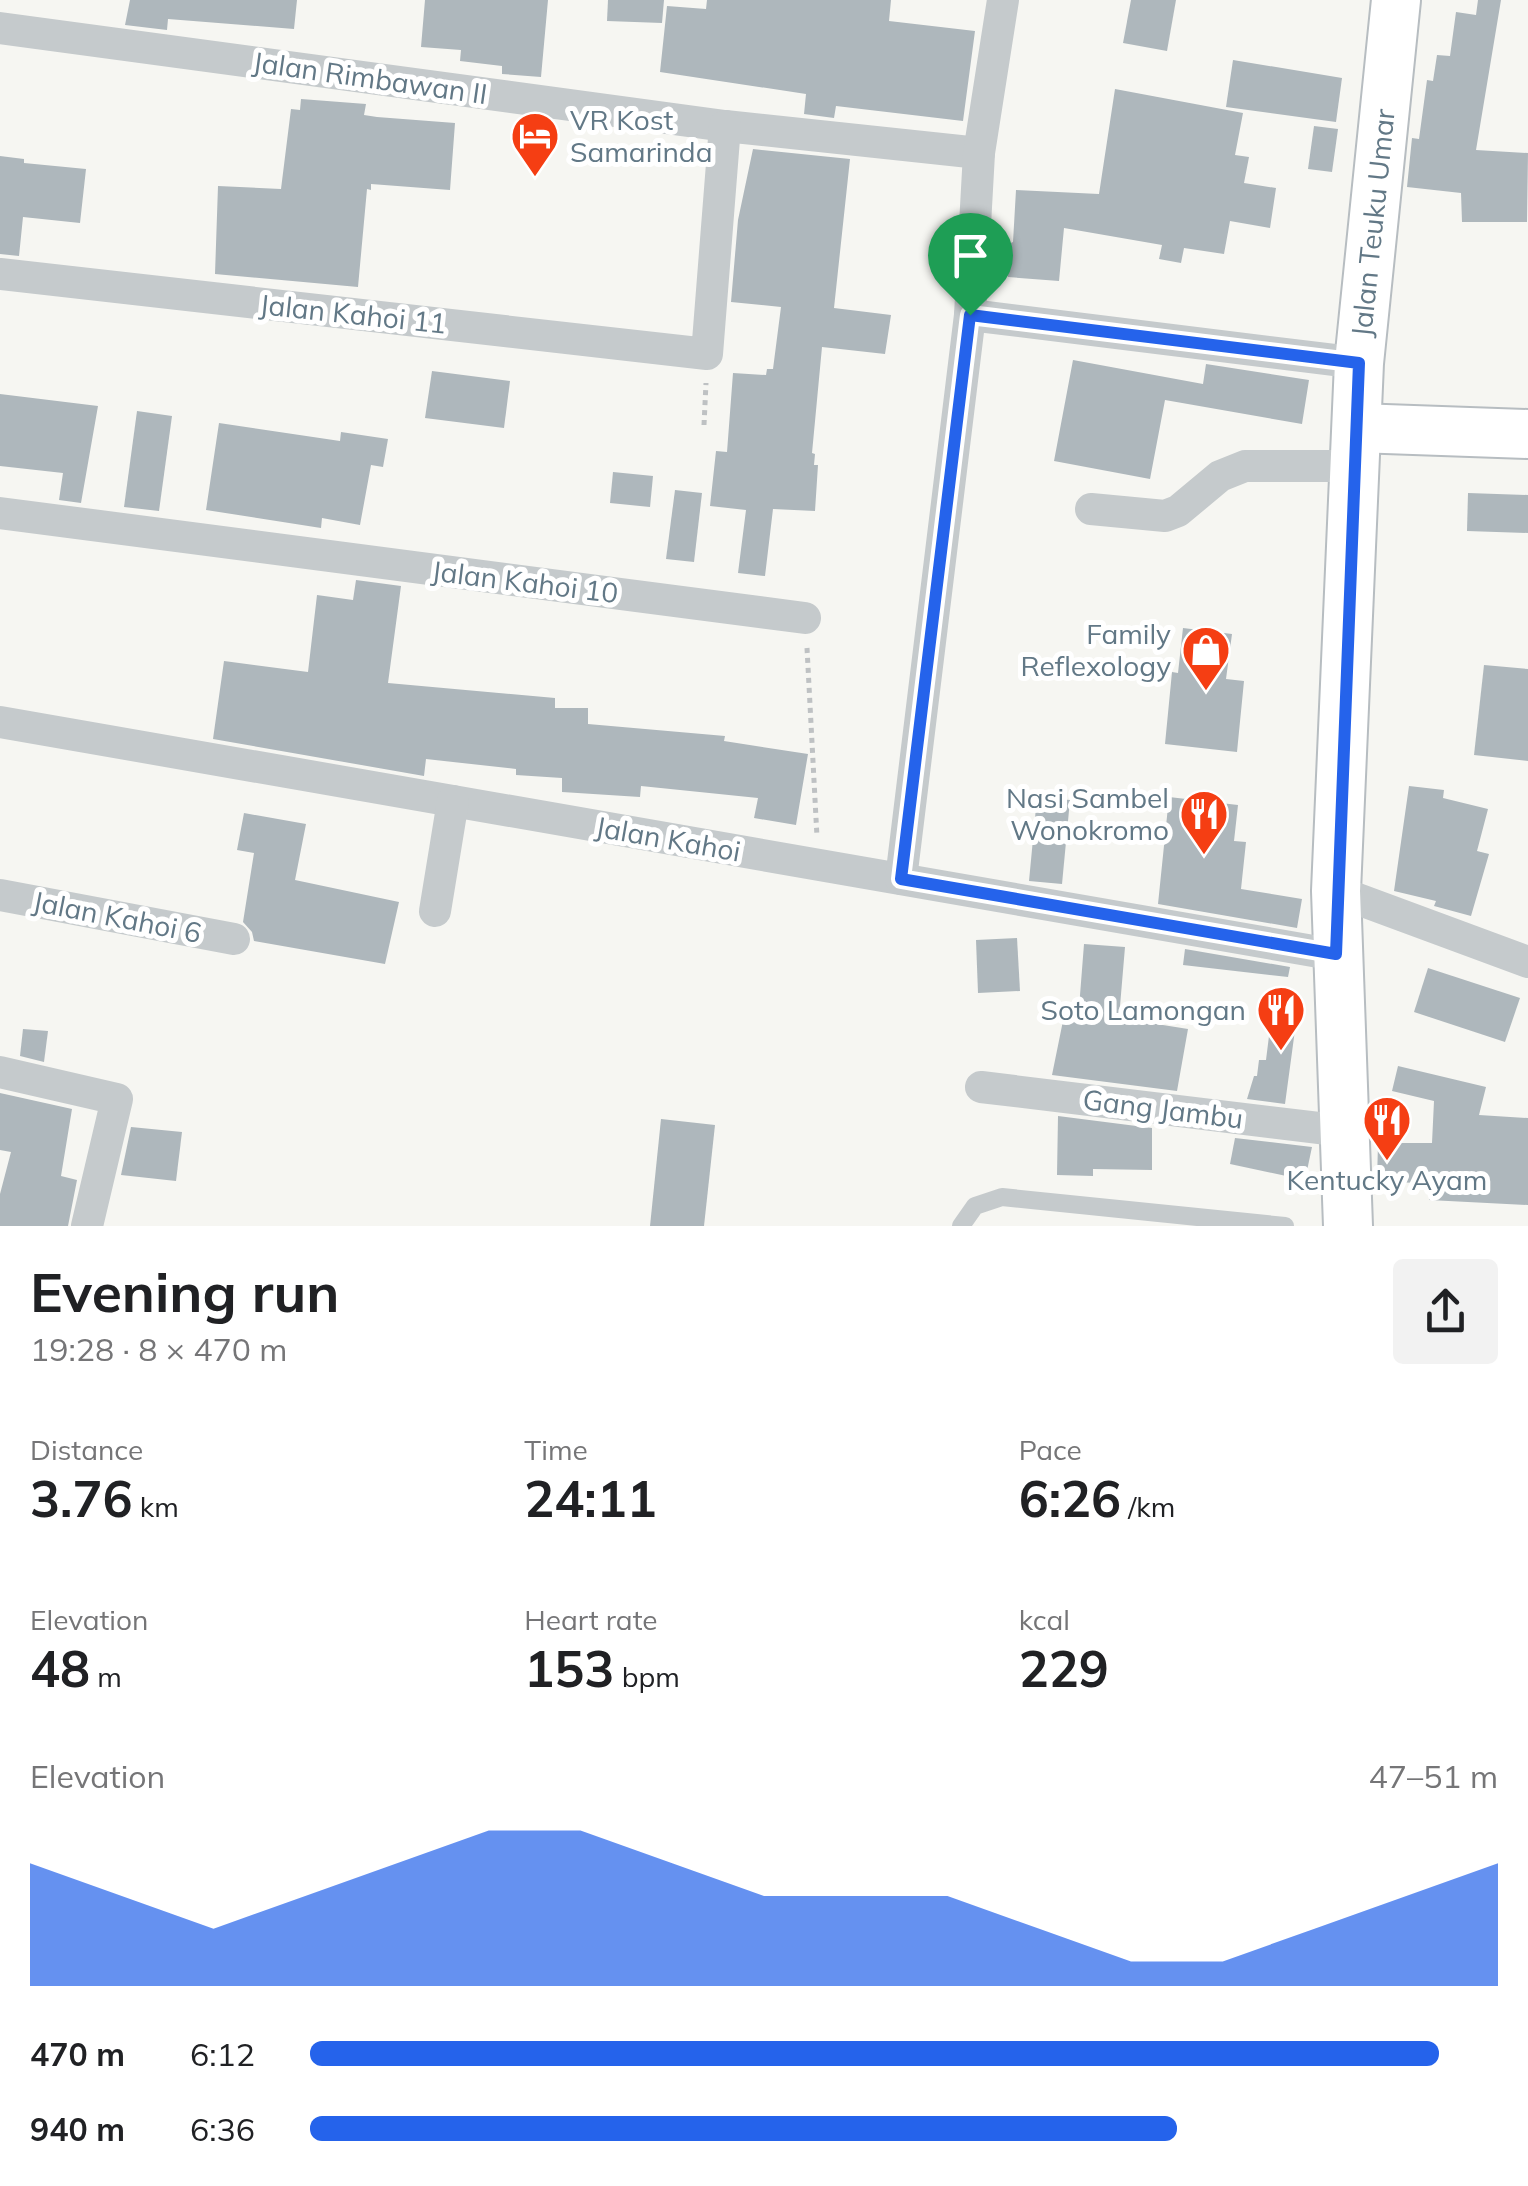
<!DOCTYPE html>
<html lang="en">
<head>
<meta charset="utf-8">
<style>
	:root { --surface:#fff; --page:#f2f2f2; --text:#202124; --muted:#757577; --accent:#2563eb }
	body { margin:0; font-family:Mulish,sans-serif; background:var(--page); color:var(--text); height:100vh; display:flex; flex-direction:column; font-size:38px; white-space:nowrap }
	* { box-sizing:border-box; margin:0 }
	p { font-size:32px; color:var(--muted) }
	.icon { flex:none; width:55px; height:55px; fill:none; stroke:currentColor; stroke-width:2; stroke-linecap:round; stroke-linejoin:round }
	.map { position:relative; height:1226px; overflow:hidden }
	.side { display:flex; flex-direction:column; background:var(--surface); flex:1 }
	.side>* { flex:none }
	.pin { position:absolute; display:grid; place-items:center; width:85px; height:85px; color:#fff; margin:-102px -42px; border-radius:50% 50% 50% 0; rotate:-45deg; box-shadow:0 0 10px #0007 }
	.pin .icon { rotate:45deg }
	.round { display:grid; place-items:center; flex:none; width:105px; height:105px; border-radius:10px; background:var(--page) }
	.summary { display:flex; align-items:center; justify-content:space-between; height:170px; padding:0 30px }
	h1 { font-size:55px; font-weight:700; line-height:75px }
	.figures { display:grid; grid-template-columns:repeat(3,1fr); gap:15px; height:170px; padding:10px 30px }
	.figures div { display:grid; align-content:center }
	.figures b { font-size:50px; font-weight:700 }
	.figures small { font-size:28px; font-weight:400 }
	.figures p { font-size:28px }
	.chart { height:280px; padding:20px 30px }
	.chart p { display:flex; justify-content:space-between }
	.chart svg { width:100%; height:180px; margin-top:10px; fill:var(--accent); opacity:.7 }
	ul { padding:0 30px; list-style:none; font-size:32px }
	li { display:grid; grid-template-columns:160px 120px 1fr; align-items:center; height:75px }
	li i { height:25px; border-radius:12px; background:var(--accent) }
	.map>svg:first-child { display:block }
</style>
</head>
<body>
<div class="map">
<svg width="1528" height="1226" viewBox="0 0 1528 1226">
	<rect width="100%" height="100%" fill="#f6f6f2"/>
	<g fill="#aeb7bc">
		<polygon points="130,0 297,0 294,29 168,19 167,30 125,25"/>
		<polygon points="425,0 548,0 541,77 502,74 502,66 460,61 461,50 421,47"/>
		<polygon points="608,0 664,0 662,23 607,21"/>
		<polygon points="707,0 891,0 889,21 975,31 963,121 836,106 834,118 804,114 806,94 660,72 667,6 706,9"/>
		<polygon points="1131,0 1176,0 1167,51 1123,43"/>
		<polygon points="1478,0 1501,0 1476,150 1528,153 1527,222 1462,222 1461,193 1407,187 1412,138 1419,139 1427,80 1433,81 1437,55 1450,56 1456,12 1476,15"/>
		<polygon points="1233,60 1342,78 1336,122 1226,107"/>
		<polygon points="1115,89 1243,113 1235,155 1249,157 1244,183 1276,188 1270,228 1230,221 1224,254 1184,248 1181,263 1159,259 1162,245 1064,228 1059,281 1008,277 997,249 1013,242 1016,190 1099,194"/>
		<polygon points="301,99 366,104 364,115 377,117 455,123 450,190 371,184 371,190 367,189 358,287 215,274 218,186 281,189 291,109 300,110"/>
		<polygon points="1314,126 1338,129 1332,172 1308,169"/>
		<polygon points="753,149 850,159 834,308 891,315 885,354 822,347 812,453 815,454 814,465 818,465 815,511 773,509 765,576 738,573 746,510 710,506 716,451 727,452 733,373 766,375 767,369 773,369 781,307 731,302 738,220"/>
		<polygon points="0,156 24,159 24,163 86,169 80,223 23,217 19,256 0,254"/>
		<polygon points="1073,360 1203,384 1206,364 1309,380 1302,424 1165,400 1150,479 1054,461"/>
		<polygon points="432,371 510,381 504,428 425,418"/>
		<polygon points="0,394 98,406 81,503 59,500 63,473 0,466"/>
		<polygon points="137,411 172,416 159,511 124,507"/>
		<polygon points="219,423 340,441 341,432 388,439 383,467 371,465 360,525 322,518 321,528 206,510"/>
		<polygon points="613,472 653,476 650,507 610,503"/>
		<polygon points="675,490 702,493 694,562 666,559"/>
		<polygon points="1468,493 1528,495 1528,533 1467,531"/>
		<polygon points="356,580 401,586 388,683 555,698 555,708 588,708 588,724 725,736 724,741 808,754 796,825 754,818 758,798 641,786 640,797 562,792 562,778 516,775 516,769 426,759 424,776 213,739 224,661 308,672 317,595 353,600"/>
		<polygon points="1183,628 1232,634 1226,679 1244,681 1237,752 1165,744 1172,672 1178,673"/>
		<polygon points="1484,665 1528,669 1528,761 1474,755"/>
		<polygon points="1409,786 1444,790 1443,798 1488,809 1477,851 1489,854 1471,916 1434,906 1436,901 1394,891"/>
		<polygon points="1037,797 1070,800 1062,884 1029,881"/>
		<polygon points="1169,797 1238,805 1234,841 1246,842 1241,889 1302,899 1297,928 1158,904"/>
		<polygon points="244,813 306,824 295,880 399,902 385,964 254,941 252,932 243,922 254,853 237,850"/>
		<polygon points="1017,938 1020,991 978,993 976,940"/>
		<polygon points="1084,944 1125,947 1119,1018 1188,1029 1177,1091 1052,1075 1066,1006 1079,1008"/>
		<polygon points="1185,949 1290,967 1288,977 1183,965"/>
		<polygon points="1428,968 1520,998 1505,1042 1414,1012"/>
		<polygon points="1270,1028 1295,1030 1285,1104 1247,1099 1254,1076 1257,1076 1259,1060 1266,1060"/>
		<polygon points="23,1029 48,1031 44,1062 20,1056"/>
		<polygon points="1398,1066 1486,1087 1479,1115 1528,1118 1528,1205 1429,1200 1430,1183 1377,1182 1378,1143 1432,1143 1434,1101 1392,1091"/>
		<polygon points="0,1093 72,1109 61,1176 77,1180 68,1226 0,1226 0,1194 11,1152 0,1150"/>
		<polygon points="1058,1116 1152,1128 1152,1170 1093,1169 1093,1176 1057,1175"/>
		<polygon points="661,1119 715,1125 704,1226 650,1226"/>
		<polygon points="131,1127 182,1132 176,1181 121,1175"/>
		<polygon points="1235,1138 1312,1147 1305,1180 1230,1164"/>
	</g>
	<g fill="none" stroke-linecap="round" stroke-linejoin="round">
		<g stroke="#b7bdc1" stroke-width="52">
			<g id="secondary">
				<polyline points="1357,428 1528,434"/>
				<polyline points="1348,1226 1336,891 1359,363 1396,0"/>
			</g>
		</g>
		<g stroke="#bec1c3" stroke-width="5" stroke-dasharray="5 5" stroke-linecap="butt">
			<polyline points="704,425 706,383"/>
			<polyline points="807,648 817,837"/>
		</g>
		<polyline stroke="#c5cacc" stroke-width="18" points="961,1226 975,1206 1002,1197 1285,1226"/>
		<g stroke="#c5cacc" stroke-width="32">
			<polyline points="0,28 725,126 979,153"/>
			<polyline points="0,274 707,354 725,126"/>
			<polyline points="970,315 1359,363"/>
			<polyline points="1091,509 1165,516 1178,511 1220,476 1245,466 1355,466"/>
			<polyline points="0,513 805,618"/>
			<polyline points="0,722 1336,955"/>
			<polyline points="901,879 970,315 979,153 1003,0"/>
			<polyline points="1336,891 1528,962"/>
			<polyline points="0,895 234,939"/>
			<polyline points="435,911 453,801"/>
			<polyline points="0,1072 117,1099 87,1226"/>
			<polyline points="981,1087 1344,1131"/>
		</g>
		<use href="#secondary" stroke="#fff" stroke-width="48"/>
	</g>
	<g fill="none" stroke-linecap="round" stroke-linejoin="round">
		<g stroke="#fff" stroke-width="20">
			<polygon id="route" points="970,315 1359,363 1336,954 901,879"/>
		</g>
		<use href="#route" stroke="#2563eb" stroke-width="12"/>
	</g>
	<defs>
		<g id="hotel-pin" transform="scale(2.5)"><path d="M0 17L-7.5 6A9.5 9.5 0 1 1 7.5 6Z" fill="#f53e13" stroke="#fff"/><path d="M-6-4.5h1.5V1H6V5H4.5V3h-9V5H-6ZM-4 0a1.8 1.8 0 1 1 3.6 0ZM.5 0V-2.5h3Q6-2.5 6 0Z" fill="#fff"/></g>
		<g id="shop-pin" transform="scale(2.5)"><path d="M0 17L-7.5 6A9.5 9.5 0 1 1 7.5 6Z" fill="#f53e13" stroke="#fff"/><path d="M-5-2.5h2.3a2.7 3.5 0 0 1 5.4 0H5L5.5 6h-11ZM-1.5-2.5h3a1.5 2.3 0 0 0-3 0Z" fill="#fff"/></g>
		<g id="restaurant-pin" transform="scale(2.5)"><path d="M0 17L-7.5 6A9.5 9.5 0 1 1 7.5 6Z" fill="#f53e13" stroke="#fff"/><path d="M-5-6h1v4h1v-4h1v4h1v-4h1v5L-1.5 .5V6h-2V.5L-5-1ZM5-6V6H3V1.5H1.5Q1.5-4 5-6Z" fill="#fff"/></g>
	</defs>
	<g fill-rule="evenodd">
		<use href="#hotel-pin" x="535" y="136"/>
		<use href="#shop-pin" x="1206" y="650"/>
		<use href="#restaurant-pin" x="1204" y="814"/>
		<use href="#restaurant-pin" x="1281" y="1010"/>
		<use href="#restaurant-pin" x="1387" y="1120"/>
	</g>
	<g text-anchor="middle" stroke-width="10" stroke-linejoin="round" paint-order="stroke">
		<g font-size="28" fill="#627886" stroke="#fff">
			<text transform="translate(370 78) rotate(8)" y="10">Jalan Rimbawan II</text>
			<text transform="translate(1373 223) rotate(-84)" y="10">Jalan Teuku Umar</text>
			<text transform="translate(353 314) rotate(6)" y="10">Jalan Kahoi 11</text>
			<text transform="translate(525 582) rotate(7)" y="10">Jalan Kahoi 10</text>
			<text transform="translate(668 839) rotate(10)" y="10">Jalan Kahoi</text>
			<text transform="translate(117 917) rotate(11)" y="10">Jalan Kahoi 6</text>
			<text transform="translate(1163 1109) rotate(7)" y="10">Gang Jambu</text>
		</g>
		<g font-size="28" fill="#627886" stroke="#fff" text-anchor="end">
			<text x="570" y="130" text-anchor="start">VR Kost<tspan x="570" dy="32">Samarinda</tspan></text>
			<text x="1171" y="644">Family<tspan x="1171" dy="32">Reflexology</tspan></text>
			<text x="1169" y="808">Nasi Sambel<tspan x="1169" dy="32">Wonokromo</tspan></text>
			<text x="1246" y="1020">Soto Lamongan</text>
			<text x="1387" y="1190" text-anchor="middle">Kentucky Ayam</text>
		</g>
	</g>
</svg>
<div class="pin" style="left:970px;top:315px;background:#1e9e55"><svg class="icon" aria-label="arrive" viewBox="0 0 24 24"><path d="M6 21V4h12l-3 4 3 4H6"/></svg></div>
</div>
<section class="side">
<div class="summary"><div><h1>Evening run</h1><p>19:28 · 8 × 470 m</p></div><a class="round"><svg class="icon" aria-label="share" viewBox="0 0 24 24"><path d="M12 15V3M7 8l5-5 5 5M5 13v7h14v-7"/></svg></a></div>
<div class="figures">
<div><p>Distance</p><b>3.76<small> km</small></b></div>
<div><p>Time</p><b>24:11</b></div>
<div><p>Pace</p><b>6:26<small> /km</small></b></div>
</div>
<div class="figures">
<div><p>Elevation</p><b>48<small> m</small></b></div>
<div><p>Heart rate</p><b>153<small> bpm</small></b></div>
<div><p>kcal</p><b>229</b></div>
</div>
<div class="chart"><p><span>Elevation</span>47–51 m</p>
<svg viewBox="0 0 160 44" preserveAspectRatio="none"><path d="M0 44V14L10 22L20 30L30 22L40 14L50 6L60 6L70 14L80 22L90 22L100 22L110 30L120 38L130 38L140 30L150 22L160 14V44z"/></svg>
</div>
<ul>
<li><b>470 m</b>6:12<i style="width:95%"></i></li>
<li><b>940 m</b>6:36<i style="width:73%"></i></li>
</ul>
</section>
</body>
</html>
